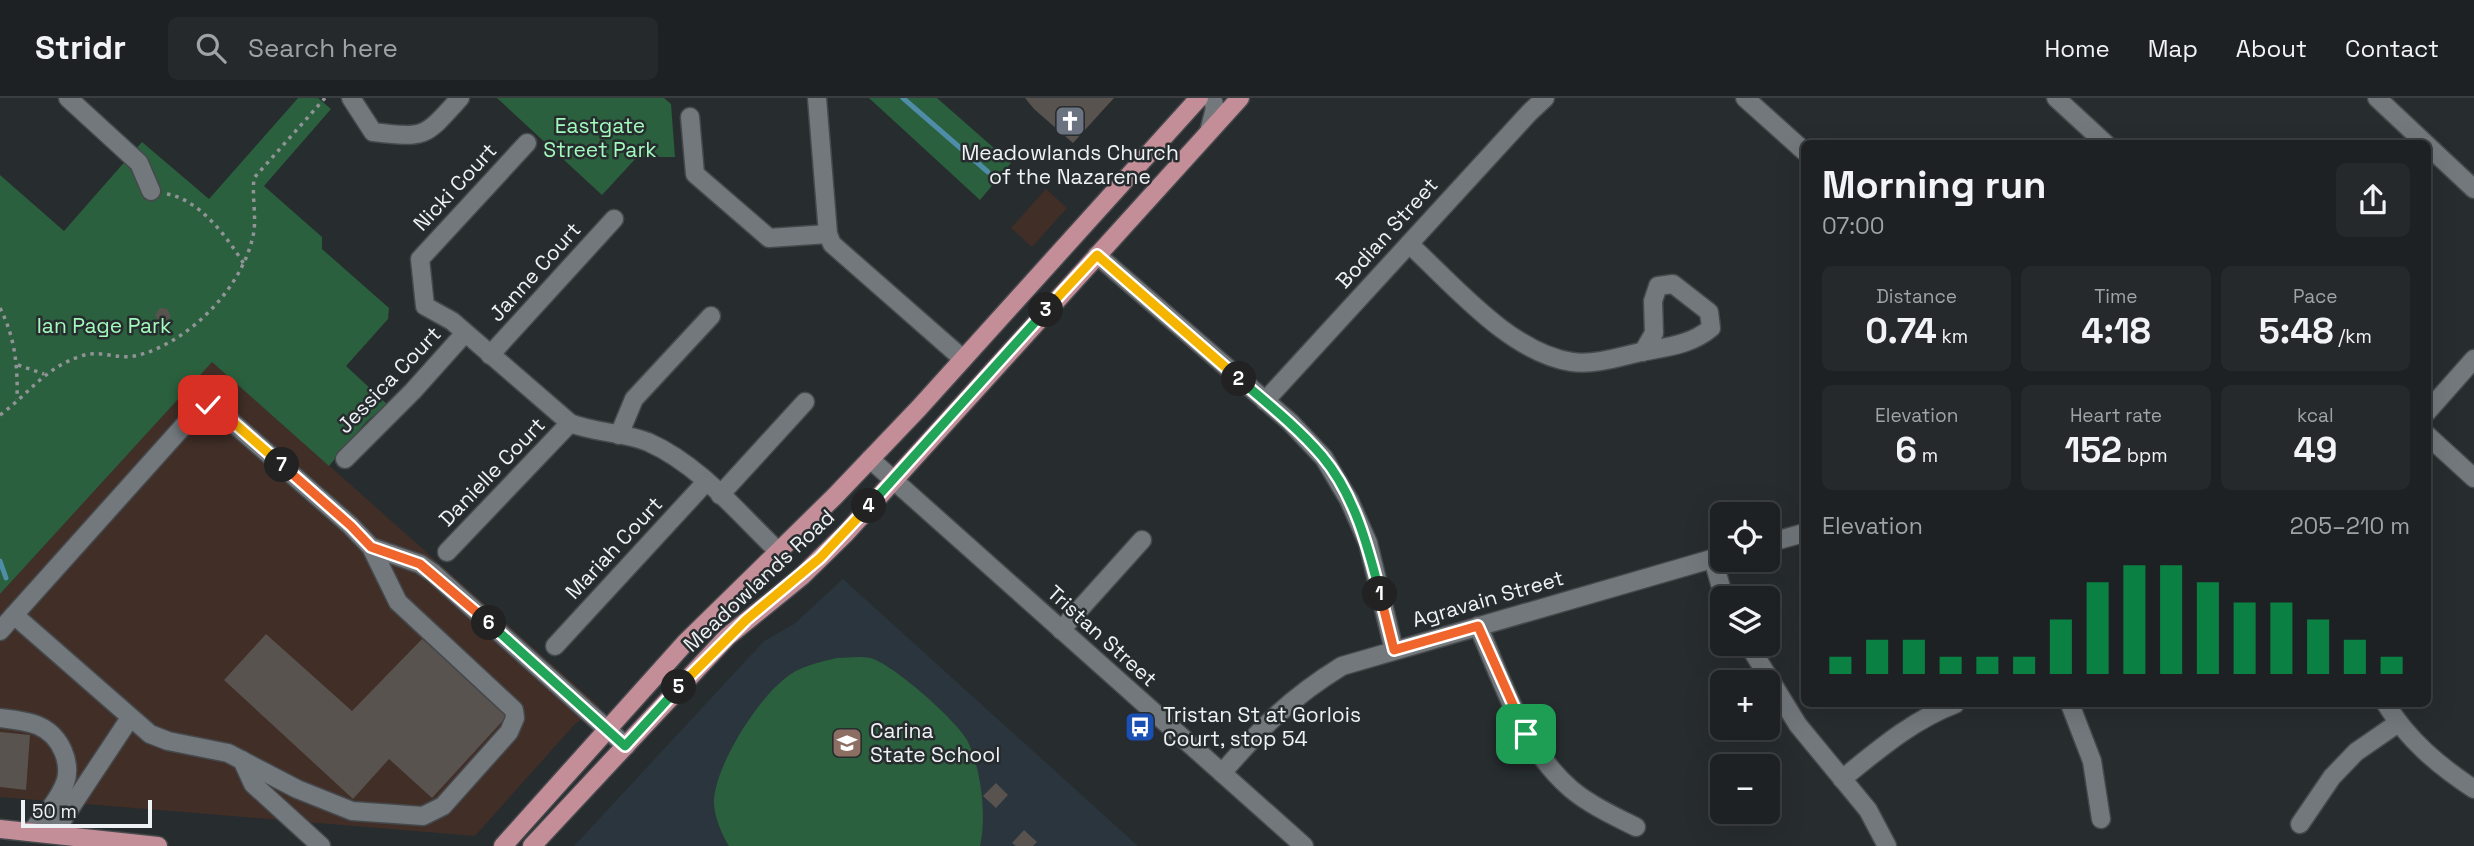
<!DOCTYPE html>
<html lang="en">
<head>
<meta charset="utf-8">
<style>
	:root { --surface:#1d2123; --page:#25292b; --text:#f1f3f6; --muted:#a0a3a6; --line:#3b3e41; --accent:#0b8043 }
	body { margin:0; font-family:"Space Grotesk",sans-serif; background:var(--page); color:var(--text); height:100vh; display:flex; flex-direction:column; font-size:26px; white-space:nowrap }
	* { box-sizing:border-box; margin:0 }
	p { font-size:23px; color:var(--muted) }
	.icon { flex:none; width:38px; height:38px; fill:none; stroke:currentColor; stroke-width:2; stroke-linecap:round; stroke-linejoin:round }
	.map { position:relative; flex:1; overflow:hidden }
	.details { position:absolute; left:1801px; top:42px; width:630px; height:567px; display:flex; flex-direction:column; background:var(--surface); border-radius:10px; box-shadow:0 7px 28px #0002,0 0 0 2px var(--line) }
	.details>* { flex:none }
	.tools { position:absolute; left:1710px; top:404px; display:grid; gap:14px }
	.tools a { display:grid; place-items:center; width:70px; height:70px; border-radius:10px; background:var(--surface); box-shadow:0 7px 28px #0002,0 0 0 2px var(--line); font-size:35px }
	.scale { position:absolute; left:21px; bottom:18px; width:131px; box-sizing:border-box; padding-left:7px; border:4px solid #eff2f4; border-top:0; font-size:19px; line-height:24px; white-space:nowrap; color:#eff2f4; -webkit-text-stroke:5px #272c2f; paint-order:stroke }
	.pin { position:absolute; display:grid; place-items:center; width:60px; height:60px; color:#fff; margin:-30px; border-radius:14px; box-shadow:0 4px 10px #0006 }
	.km { position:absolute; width:35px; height:35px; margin:-18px; border-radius:50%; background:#222; color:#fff; font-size:19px; line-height:35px; text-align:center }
	.round { display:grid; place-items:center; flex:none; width:74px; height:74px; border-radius:10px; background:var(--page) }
	.summary { display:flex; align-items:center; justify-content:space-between; height:119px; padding:0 21px }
	h1 { font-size:38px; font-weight:700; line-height:52px }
	.metrics { display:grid; grid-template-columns:repeat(3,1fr); gap:10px; height:119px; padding:7px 21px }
	.metrics div { display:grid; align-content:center; border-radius:10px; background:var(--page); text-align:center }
	.metrics b { font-size:35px; font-weight:700 }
	.metrics small { font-size:19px; font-weight:400 }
	.metrics p { font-size:19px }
	.chart { height:196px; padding:14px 21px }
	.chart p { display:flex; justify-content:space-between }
	.chart svg { width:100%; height:126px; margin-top:7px; stroke:var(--accent); stroke-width:6 }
	header { display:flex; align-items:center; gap:42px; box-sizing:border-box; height:98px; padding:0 35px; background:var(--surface); border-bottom:2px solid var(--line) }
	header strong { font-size:33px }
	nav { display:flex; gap:38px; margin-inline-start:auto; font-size:24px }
	.search { width:490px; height:63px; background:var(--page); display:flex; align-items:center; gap:18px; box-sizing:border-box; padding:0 24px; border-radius:10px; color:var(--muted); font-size:26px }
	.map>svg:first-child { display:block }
</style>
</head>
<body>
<header>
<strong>Stridr</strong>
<div class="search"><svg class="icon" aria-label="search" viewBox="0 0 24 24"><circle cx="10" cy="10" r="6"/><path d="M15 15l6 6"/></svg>Search here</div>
<nav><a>Home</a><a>Map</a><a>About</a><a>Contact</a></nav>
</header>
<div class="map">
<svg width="2474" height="748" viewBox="0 0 2474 748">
	<rect width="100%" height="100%" fill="#272c2f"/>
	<g fill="#402e27">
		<polygon points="1046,91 1067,110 1032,149 1011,130"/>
		<polygon points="212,263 600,609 575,626 475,738 0,699 0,496"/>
	</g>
	<polygon fill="#2b353d" points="843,481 1138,748 574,748 764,543 794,526"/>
	<g fill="#2a603d">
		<polygon points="298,0 318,0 331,11 264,88 322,139 322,151 389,210 388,221 346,268 387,306 366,324 329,368 212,264 0,496 0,77 64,133 142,44 209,101"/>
		<polygon points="497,0 664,0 671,6 675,59 637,59 602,97"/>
		<polygon points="869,0 937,0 1011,65 980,102"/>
		<path d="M837,560C847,560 860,558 870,560C892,565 957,623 967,642C981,669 987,719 980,748H729C722,737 713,716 714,702C716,667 756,604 783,582C799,568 817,565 837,560Z"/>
	</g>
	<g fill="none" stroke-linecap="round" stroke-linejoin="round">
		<g stroke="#4f8ca8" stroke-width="5">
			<polyline points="903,0 988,74"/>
			<polyline points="0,463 6,480"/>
		</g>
	</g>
	<g fill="#58534f">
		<polygon points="1025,0 1114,0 1073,45 1034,11"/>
		<polygon points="160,210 167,211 171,218 167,224 159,224 155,217"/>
		<polygon points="266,536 352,613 422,541 509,616 432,700 389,661 353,701 224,582"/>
		<polygon points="0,634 30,637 26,692 0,689"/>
		<polygon points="996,685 1008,697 996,710 983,698"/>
		<polygon points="1024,732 1037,744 1033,748 1016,748 1012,745"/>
	</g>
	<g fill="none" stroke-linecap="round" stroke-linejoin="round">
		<g stroke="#46494c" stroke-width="21">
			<g id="minor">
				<polyline points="68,0 139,65 151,93"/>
				<path d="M351,0L373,34C426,40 424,40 460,0"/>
				<polyline points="817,0 828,136 832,146 963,261"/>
				<polyline points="1745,0 1804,53"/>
				<polyline points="2056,0 2106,46"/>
				<polyline points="2377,0 2426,46"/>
				<polyline points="690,19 695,76 769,140 828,136"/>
				<polyline points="1209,34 1215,10 1212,0"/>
				<path d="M527,45L420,161L425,208L452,223L570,325C595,335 623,334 648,344C700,367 738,415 779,454"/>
				<polyline points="2427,47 2474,91"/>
				<path d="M1409,146C1453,186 1510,255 1572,264C1595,267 1619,259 1641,254C1666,249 1691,247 1711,230L1709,214L1673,186L1658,188L1653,203L1654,235L1643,254"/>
				<polyline points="1097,157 1290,324 1324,360 1349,402 1368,445 1394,552"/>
				<polyline points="490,257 614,121"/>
				<polyline points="1265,303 1529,15 1545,0"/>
				<polyline points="2427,314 2474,261"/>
				<polyline points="619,337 634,301 711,218"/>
				<polyline points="2427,337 2474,380"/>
				<polyline points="345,361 413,293 465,235"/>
				<polyline points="870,361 1304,748"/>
				<polyline points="720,397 805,304"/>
				<polyline points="1768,445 1804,435"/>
				<polyline points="371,449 398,504 514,612 515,620 509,634 443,708 423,718 352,713 297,691 228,655 168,643 150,636 14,517 196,314 208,307 217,311 350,427 371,449 420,466 433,475 626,648"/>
				<polyline points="447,454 570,325"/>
				<polyline points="1713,461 1724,500"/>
				<path d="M1478,528C1503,584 1523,650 1571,691C1590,707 1614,718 1636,729"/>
				<polyline points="1061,532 1142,442"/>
				<polyline points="0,533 14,517"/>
				<polyline points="1748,546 1798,627 1868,712 1887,748"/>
				<polyline points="555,548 706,384"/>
				<polyline points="2070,606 2092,663 2101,721"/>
				<path d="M2386,606C2408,642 2439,668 2474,691"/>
				<path d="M0,620C27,623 51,625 63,653C67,662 69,675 65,685C58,703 43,719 31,734"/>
				<polyline points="242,662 253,686 321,748"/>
				<path d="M1222,675C1262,629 1290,600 1342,568L1722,458"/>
				<path d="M1842,681C1878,652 1911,623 1955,606"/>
				<polyline points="2300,726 2332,679 2356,654 2398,625"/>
				<polyline points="53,736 130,620"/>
			</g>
		</g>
		<g stroke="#46494c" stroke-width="21">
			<g id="major">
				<polyline points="0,731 158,748"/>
				<polyline points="503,748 685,545 835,398 919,310 1199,0"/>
				<polyline points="532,748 727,539 802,478 846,435 1240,0"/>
			</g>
		</g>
		<g stroke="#919497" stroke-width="3.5" stroke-dasharray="3.5 5" stroke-linecap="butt">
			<path d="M167,96C200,102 227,139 244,166"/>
			<path d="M0,210C15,239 18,269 17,301"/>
			<polyline points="18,267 44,276"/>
			<path d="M0,317C30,295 43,271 81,258C101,251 119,263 139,257C191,243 245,187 254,133C256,116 252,98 254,80L325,0"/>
		</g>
		<use href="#minor" stroke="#72787c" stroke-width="18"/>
		<use href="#major" stroke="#c48e99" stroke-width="18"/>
	</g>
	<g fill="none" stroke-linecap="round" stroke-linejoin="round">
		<g stroke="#fff" stroke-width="14">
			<polyline id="split-1" points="1380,496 1394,552 1478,528 1526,636"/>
		</g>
		<g stroke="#fff" stroke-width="14">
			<path id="split-2" d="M1239,281C1268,306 1297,329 1322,358C1354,396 1368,448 1380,496"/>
		</g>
		<g stroke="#fff" stroke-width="14">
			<polyline id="split-3" points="1046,212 1097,157 1239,281"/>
		</g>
		<g stroke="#fff" stroke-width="14">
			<polyline id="split-4" points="869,408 1046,212"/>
		</g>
		<g stroke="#fff" stroke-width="14">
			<polyline id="split-5" points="679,589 746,522 820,460 869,408"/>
		</g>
		<g stroke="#fff" stroke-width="14">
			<polyline id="split-6" points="489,525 625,648 679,589"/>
		</g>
		<g stroke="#fff" stroke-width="14">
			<polyline id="split-7" points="282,367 351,428 371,449 420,466 489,525"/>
		</g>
		<g stroke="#fff" stroke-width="14">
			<polyline id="split-8" points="208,307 217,310 282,367"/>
		</g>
		<use href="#split-1" stroke="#f0652b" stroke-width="9"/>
		<use href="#split-2" stroke="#22a559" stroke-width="9"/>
		<use href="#split-3" stroke="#f5b400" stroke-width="9"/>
		<use href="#split-4" stroke="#22a559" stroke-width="9"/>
		<use href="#split-5" stroke="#f5b400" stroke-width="9"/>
		<use href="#split-6" stroke="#22a559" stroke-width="9"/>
		<use href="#split-7" stroke="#f0652b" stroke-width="9"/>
		<use href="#split-8" stroke="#f5b400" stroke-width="9"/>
	</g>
	<defs>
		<g id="church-square" transform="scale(1.575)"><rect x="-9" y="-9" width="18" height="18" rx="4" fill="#6b7280" stroke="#272c2f"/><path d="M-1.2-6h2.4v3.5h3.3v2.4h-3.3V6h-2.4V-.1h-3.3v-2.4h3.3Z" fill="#fff"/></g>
		<g id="bus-square" transform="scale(1.575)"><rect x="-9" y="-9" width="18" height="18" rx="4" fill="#1a4fb4" stroke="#272c2f"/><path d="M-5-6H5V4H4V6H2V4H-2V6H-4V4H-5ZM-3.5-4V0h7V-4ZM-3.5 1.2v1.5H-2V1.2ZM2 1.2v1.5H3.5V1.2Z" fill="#fff"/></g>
		<g id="school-square" transform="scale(1.575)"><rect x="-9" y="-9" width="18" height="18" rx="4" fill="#8d6e63" stroke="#272c2f"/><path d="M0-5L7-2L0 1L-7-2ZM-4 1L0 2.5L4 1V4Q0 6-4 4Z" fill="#fff"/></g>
	</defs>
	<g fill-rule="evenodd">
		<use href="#church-square" x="1070" y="23"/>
		<use href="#bus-square" x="1140" y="629"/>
		<use href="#school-square" x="847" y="645"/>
	</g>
	<g text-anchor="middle" stroke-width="5" stroke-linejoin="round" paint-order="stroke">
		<g font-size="21" fill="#a2fabc" stroke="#272c2f">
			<text x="600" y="35">Eastgate<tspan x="600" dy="24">Street Park</tspan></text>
			<text x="104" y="235">Ian Page Park</text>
		</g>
		<g font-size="21" fill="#eff2f4" stroke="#272c2f" text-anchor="start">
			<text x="1070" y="62" text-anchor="middle">Meadowlands Church<tspan x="1070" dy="24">of the Nazarene</tspan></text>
			<text x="1163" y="624">Tristan St at Gorlois<tspan x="1163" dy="24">Court, stop 54</tspan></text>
			<text x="870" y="640">Carina<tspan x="870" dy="24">State School</tspan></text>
		</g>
		<g font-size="21" fill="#eff2f4" stroke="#272c2f">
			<text transform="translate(455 89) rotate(-47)" y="7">Nicki Court</text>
			<text transform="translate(1387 135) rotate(-48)" y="7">Bodian Street</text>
			<text transform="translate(535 174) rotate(-48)" y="7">Janne Court</text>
			<text transform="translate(389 282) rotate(-46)" y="7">Jessica Court</text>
			<text transform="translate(492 374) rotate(-46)" y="7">Danielle Court</text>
			<text transform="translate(614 450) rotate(-47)" y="7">Mariah Court</text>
			<text transform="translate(759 483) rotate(-43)" y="7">Meadowlands Road</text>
			<text transform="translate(1488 501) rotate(-16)" y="7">Agravain Street</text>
			<text transform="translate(1102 538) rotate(42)" y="7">Tristan Street</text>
		</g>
	</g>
</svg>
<div class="tools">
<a><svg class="icon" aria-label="locate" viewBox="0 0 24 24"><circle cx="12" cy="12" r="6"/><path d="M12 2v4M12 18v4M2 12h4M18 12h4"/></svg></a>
<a><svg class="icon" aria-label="layers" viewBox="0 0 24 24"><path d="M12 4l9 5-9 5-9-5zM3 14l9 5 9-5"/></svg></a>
<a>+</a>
<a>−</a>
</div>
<div class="scale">50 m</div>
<div class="pin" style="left:1526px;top:636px;background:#1e9e55"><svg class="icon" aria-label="arrive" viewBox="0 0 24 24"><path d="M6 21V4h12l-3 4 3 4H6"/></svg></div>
<div class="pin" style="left:208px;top:307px;background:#d93025"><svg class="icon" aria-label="check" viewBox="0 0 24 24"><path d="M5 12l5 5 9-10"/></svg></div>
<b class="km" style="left:1380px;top:496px">1</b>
<b class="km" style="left:1239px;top:281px">2</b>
<b class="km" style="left:1046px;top:212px">3</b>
<b class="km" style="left:869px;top:408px">4</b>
<b class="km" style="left:679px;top:589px">5</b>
<b class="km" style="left:489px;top:525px">6</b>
<b class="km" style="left:282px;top:367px">7</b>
<section class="details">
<div class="summary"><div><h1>Morning run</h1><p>07:00</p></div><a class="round"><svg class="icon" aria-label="share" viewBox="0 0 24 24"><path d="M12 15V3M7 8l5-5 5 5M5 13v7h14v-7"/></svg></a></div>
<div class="metrics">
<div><p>Distance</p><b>0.74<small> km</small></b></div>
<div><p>Time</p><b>4:18</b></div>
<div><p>Pace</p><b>5:48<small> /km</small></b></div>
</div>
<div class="metrics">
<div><p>Elevation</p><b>6<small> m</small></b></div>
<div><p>Heart rate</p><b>152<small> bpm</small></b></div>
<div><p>kcal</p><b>49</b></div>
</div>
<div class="chart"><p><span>Elevation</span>205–210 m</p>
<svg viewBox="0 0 160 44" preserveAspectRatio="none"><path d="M5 44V38M15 44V32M25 44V32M35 44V38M45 44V38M55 44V38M65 44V25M75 44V12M85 44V6M95 44V6M105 44V12M115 44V19M125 44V19M135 44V25M145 44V32M155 44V38"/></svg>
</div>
</section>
</div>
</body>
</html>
